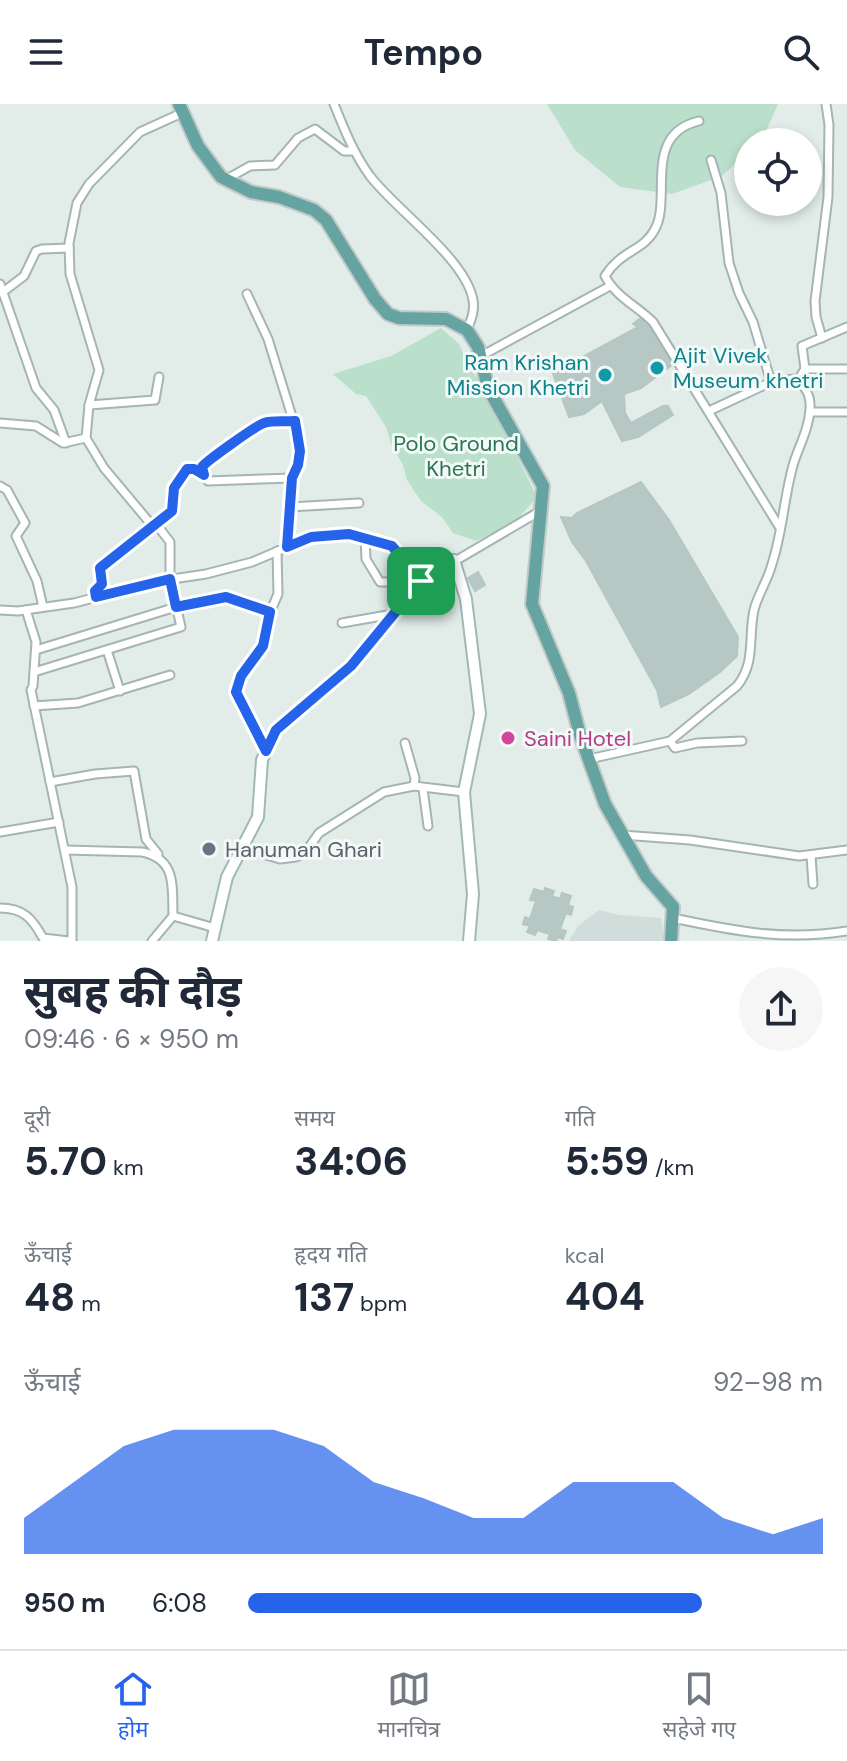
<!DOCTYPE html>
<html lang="hi">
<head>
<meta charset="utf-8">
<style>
	:root { --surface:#fff; --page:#f6f6f7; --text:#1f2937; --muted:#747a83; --line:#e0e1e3; --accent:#2563eb }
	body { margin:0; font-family:"DM Sans","Noto Sans Devanagari",sans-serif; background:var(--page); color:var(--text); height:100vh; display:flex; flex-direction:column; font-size:30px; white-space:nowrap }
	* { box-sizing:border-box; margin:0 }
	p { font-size:26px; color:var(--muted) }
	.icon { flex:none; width:44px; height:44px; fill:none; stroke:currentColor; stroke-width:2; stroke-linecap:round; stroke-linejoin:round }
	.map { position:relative; height:837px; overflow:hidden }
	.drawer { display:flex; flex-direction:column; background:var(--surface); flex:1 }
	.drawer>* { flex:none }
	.controls { position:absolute; left:734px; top:24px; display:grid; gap:16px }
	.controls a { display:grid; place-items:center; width:88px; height:88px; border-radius:50%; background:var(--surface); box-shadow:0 4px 12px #0003; font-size:40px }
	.pin { position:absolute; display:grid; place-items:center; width:68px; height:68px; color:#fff; margin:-34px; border-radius:16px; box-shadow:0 4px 12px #0006 }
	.round { display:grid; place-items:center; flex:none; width:84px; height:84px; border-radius:42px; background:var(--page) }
	.overview { display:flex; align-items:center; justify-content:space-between; height:136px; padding:0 24px }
	h1 { font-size:44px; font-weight:700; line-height:60px }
	.stats { display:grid; grid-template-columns:repeat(3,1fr); gap:12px; height:136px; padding:8px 24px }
	.stats div { display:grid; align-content:center }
	.stats b { font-size:40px; font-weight:700 }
	.stats small { font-size:22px; font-weight:400 }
	.stats p { font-size:22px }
	.chart { height:224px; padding:16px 24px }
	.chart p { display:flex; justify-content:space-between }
	.chart svg { width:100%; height:144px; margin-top:8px; fill:var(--accent); opacity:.7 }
	ul { padding:0 24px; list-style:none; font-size:26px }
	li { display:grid; grid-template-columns:128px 96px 1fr; align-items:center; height:60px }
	li i { height:20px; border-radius:10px; background:var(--accent) }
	header { display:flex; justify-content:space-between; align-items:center; height:104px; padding:0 24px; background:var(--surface); font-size:36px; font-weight:700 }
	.menu { display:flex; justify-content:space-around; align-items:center; height:112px; border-top:2px solid var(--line); background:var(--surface); font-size:22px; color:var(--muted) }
	.menu a { display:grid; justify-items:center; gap:4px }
	.menu .selected { color:var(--accent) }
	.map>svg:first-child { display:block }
</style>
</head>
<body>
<header><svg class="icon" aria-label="menu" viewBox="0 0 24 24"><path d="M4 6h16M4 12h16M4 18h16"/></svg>Tempo<svg class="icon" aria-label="search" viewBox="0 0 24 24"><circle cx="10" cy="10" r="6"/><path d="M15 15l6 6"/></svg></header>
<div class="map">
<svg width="847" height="837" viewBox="0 0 847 837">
	<rect width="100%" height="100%" fill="#e2edea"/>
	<polygon fill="#d0ddda" points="599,806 619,811 661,814 664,837 569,837 578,822"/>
	<g fill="#badfcb">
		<polygon points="547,0 778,0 762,36 748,38 748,48 722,72 672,90 620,83 575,46"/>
		<polygon points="441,224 459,240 469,262 481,280 537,393 515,418 476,437 453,429 442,413 421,397 407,376 403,361 391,340 386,323 366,292 356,290 333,270 391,252"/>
	</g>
	<g fill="#b7c8c4" stroke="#b4c7c3" stroke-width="2">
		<polygon points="645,211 674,252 672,261 641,284 624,290 625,309 631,319 663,302 668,302 673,311 638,333 622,337 602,297 584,310 569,313 551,264 565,257 568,261 638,223 633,220"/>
		<polygon points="641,378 669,416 738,533 737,552 720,568 689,590 661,603 657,586 586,457 572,438 561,413 572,414 577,409"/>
		<polygon points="478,468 485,481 475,487 468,474"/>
		<polygon points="545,784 554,787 552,792 560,795 562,789 571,792 568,801 573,803 571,811 566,809 560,825 566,827 563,835 558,833 556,837 548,835 550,830 537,826 535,831 527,828 530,822 523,820 525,813 530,815 536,797 530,796 534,785 544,788"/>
	</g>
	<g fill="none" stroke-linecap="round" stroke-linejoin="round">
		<g stroke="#a4b5b3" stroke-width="11">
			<g id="street">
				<path d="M334,0C344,25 354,50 370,72C396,106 466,155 473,196C475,207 471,216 467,226"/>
				<path d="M699,17C642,30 672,95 655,125C644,147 621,146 605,172C616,193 637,202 653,218L780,424"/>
				<polyline points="711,56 721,89 729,159 739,189 753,218 771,278"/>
				<polyline points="225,76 250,62 275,61 298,34 315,25 344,47 354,47"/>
				<polyline points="0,180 36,284 54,306 66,339"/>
				<polyline points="3,188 24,172 36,147 42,145 69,144"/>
				<path d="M247,190L268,235L298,332C301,356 296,357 292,377C288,398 289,422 287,443"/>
				<polyline points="822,234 816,213 815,197 828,93 829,21 826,0"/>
				<polyline points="481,252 610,182"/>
				<polyline points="805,265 847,265"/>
				<polyline points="798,276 805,265 802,242 847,223"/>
				<polyline points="89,301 155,296 159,273"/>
				<polyline points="810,308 847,308"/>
				<polyline points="0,319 36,322 63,339 86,334"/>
				<path d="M292,374L208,377L202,363C205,358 257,321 264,319C273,316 285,318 295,317"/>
				<polyline points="0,382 7,386 25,419 16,432 37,477 43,503"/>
				<polyline points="290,403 359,399"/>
				<polyline points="150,419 104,364 86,334 89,301 99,266 70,170 69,139 77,99 89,80 140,28 184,8"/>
				<polyline points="365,434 366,455 380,478 388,478 412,466"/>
				<path d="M96,493L95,485L102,480L100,464L172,407C176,391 174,372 190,364L203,371"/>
				<polyline points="0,506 18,507 74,499 159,477 206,470 252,458 311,433 349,430 392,442 421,477 542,406"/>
				<polyline points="26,506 36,538 33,582 31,586 72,783 72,837"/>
				<polyline points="342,519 393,510"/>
				<polyline points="36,546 176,503 217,494 230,494 270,508"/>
				<polyline points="107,546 120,587"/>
				<polyline points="34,568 181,523 170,475 170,438 160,425"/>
				<polyline points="34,602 78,599 170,571"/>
				<polyline points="670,637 675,644 697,639 742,637"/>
				<polyline points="405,639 415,674 414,682"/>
				<polyline points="266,647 236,588 241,572 263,542 268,513 278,490 277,447"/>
				<path d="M589,655L670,637L737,582C756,559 748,533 754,506C758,490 768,476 772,460C783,427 784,391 794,358C800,340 809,324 810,305C811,292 805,281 794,275L771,278L709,307"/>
				<polyline points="50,678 95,670 134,667 146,735 158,750"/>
				<polyline points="423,685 428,722"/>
				<polyline points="0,728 59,718"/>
				<polyline points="622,731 690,736 799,752 847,746"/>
				<polyline points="242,744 280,755 296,753 305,749 319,729 384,688 414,682 464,688"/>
				<path d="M65,746L142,748C177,755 172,783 173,812L215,824"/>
				<polyline points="811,752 813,780"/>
				<path d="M0,804C23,804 32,814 43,834L69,837"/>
				<path d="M673,814C734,827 784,837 847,827"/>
				<polyline points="152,837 173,812"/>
			</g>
		</g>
		<g stroke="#a0b9b5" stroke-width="14">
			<g id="secondary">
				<polyline points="454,456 466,495 480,610 464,688 473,790 469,837"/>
				<polyline points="212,837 227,773 258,713 262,656 276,626 351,562 421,477"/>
			</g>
		</g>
		<g stroke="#c1c9c9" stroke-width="16">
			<polyline id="primary" points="179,0 198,42 221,73 251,88 279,93 314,106 326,116 375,195 388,210 399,214 446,215 467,226 478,243 488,284 543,382 532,500 569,589 580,631 605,700 646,772 673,803 671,837"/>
		</g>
		<use href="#street" stroke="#fff" stroke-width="7"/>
		<use href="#secondary" stroke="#fff" stroke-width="10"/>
		<use href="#primary" stroke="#65a4a0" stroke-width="12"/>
		<g stroke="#a4b5b3" stroke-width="11" stroke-linecap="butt">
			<polyline id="street-bridge" points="150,419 160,425"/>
		</g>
		<use href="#street-bridge" stroke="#fff" stroke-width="7"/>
	</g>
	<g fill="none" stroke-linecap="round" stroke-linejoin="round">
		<g stroke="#fff" stroke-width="16">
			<path id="route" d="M295,317L300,347L298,361L292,374L287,443L311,433L349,430L392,442L421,477L351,562L276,626L266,647L236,588L241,572L263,542L270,508L226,493L176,503L170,475L96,493L95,487L102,480L100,464L172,407L174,384L187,365H194L204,371L202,363C205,358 257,321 264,319C273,316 285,318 295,317Z"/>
		</g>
		<use href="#route" stroke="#2563eb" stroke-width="10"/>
	</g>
	<g fill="#0f9aa8" stroke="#f3f9f7" stroke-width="3">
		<circle cx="657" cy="264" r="8"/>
		<circle cx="605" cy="271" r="8"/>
	</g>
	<circle fill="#d1479c" stroke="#f3f9f7" stroke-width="3" cx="508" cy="634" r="8"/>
	<circle fill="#6b7280" stroke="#f3f9f7" stroke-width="3" cx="209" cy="745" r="8"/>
	<g text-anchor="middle" stroke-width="6" stroke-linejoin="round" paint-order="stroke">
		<g font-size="22" fill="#0d838f" stroke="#f3f9f7" text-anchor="start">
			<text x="673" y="259">Ajit Vivek<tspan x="673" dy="25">Museum khetri</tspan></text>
			<text x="589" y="266" text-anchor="end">Ram Krishan<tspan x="589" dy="25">Mission Khetri</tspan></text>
		</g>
		<g font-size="22" fill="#2a7757" stroke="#f3f9f7">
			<text x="456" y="347">Polo Ground<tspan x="456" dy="25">Khetri</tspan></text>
		</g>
		<g font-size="22" fill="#b23c85" stroke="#f3f9f7" text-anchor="start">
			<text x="524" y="642">Saini Hotel</text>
		</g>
		<g font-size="22" fill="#5b616d" stroke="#f3f9f7" text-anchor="start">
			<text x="225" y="753">Hanuman Ghari</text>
		</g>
	</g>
</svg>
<div class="controls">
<a><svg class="icon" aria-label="locate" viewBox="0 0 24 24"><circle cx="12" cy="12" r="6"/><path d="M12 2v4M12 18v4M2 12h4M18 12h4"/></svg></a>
</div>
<div class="pin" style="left:421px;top:477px;background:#1e9e55"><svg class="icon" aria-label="arrive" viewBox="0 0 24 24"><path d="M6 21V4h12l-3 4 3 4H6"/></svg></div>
</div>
<section class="drawer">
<div class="overview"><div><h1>सुबह की दौड़</h1><p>09:46 · 6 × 950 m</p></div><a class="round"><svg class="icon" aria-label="share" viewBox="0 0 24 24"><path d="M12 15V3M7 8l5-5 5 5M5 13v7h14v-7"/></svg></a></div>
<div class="stats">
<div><p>दूरी</p><b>5.70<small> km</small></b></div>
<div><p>समय</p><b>34:06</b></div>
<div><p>गति</p><b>5:59<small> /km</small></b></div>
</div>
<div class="stats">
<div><p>ऊँचाई</p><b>48<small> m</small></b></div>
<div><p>हृदय गति</p><b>137<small> bpm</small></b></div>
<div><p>kcal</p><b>404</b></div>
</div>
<div class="chart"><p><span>ऊँचाई</span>92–98 m</p>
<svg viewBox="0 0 160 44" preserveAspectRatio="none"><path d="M0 44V33L10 22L20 11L30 6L40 6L50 6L60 11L70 22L80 27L90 33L100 33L110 22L120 22L130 22L140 33L150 38L160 33V44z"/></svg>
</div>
<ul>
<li><b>950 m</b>6:08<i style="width:79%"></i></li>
</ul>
</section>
<nav class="menu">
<a class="selected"><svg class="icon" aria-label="home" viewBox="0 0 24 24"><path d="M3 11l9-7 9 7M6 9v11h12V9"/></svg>होम</a>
<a><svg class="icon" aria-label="map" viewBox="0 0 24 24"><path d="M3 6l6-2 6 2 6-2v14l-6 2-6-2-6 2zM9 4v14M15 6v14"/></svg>मानचित्र</a>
<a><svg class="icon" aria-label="saved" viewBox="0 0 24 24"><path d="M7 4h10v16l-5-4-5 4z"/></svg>सहेजे गए</a>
</nav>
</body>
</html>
